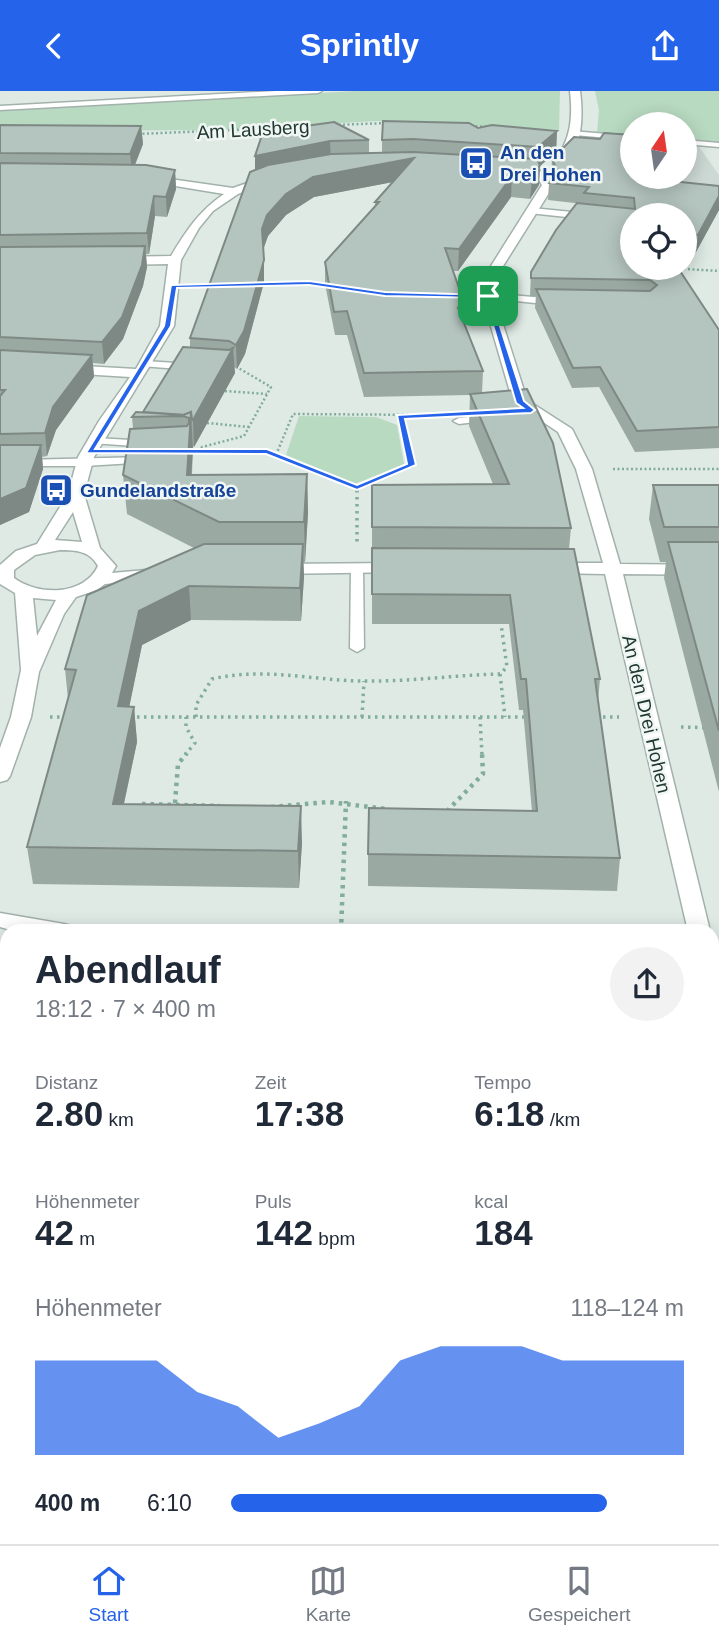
<!DOCTYPE html>
<html lang="de">
<head>
<meta charset="utf-8">
<style>
	:root { --surface:#fff; --page:#f2f2f3; --text:#1f2937; --muted:#747a83; --line:#e0e1e3; --accent:#2563eb }
	body { margin:0; font-family:Arial,sans-serif; background:var(--page); color:var(--text); height:100vh; display:flex; flex-direction:column; font-size:26px; white-space:nowrap }
	* { box-sizing:border-box; margin:0 }
	p { font-size:23px; color:var(--muted) }
	.icon { flex:none; width:38px; height:38px; fill:none; stroke:currentColor; stroke-width:2; stroke-linecap:round; stroke-linejoin:round }
	.map { position:relative; flex:1; overflow:hidden }
	.sheet { position:absolute; left:0px; top:833px; width:719px; height:621px; display:flex; flex-direction:column; background:var(--surface); border-radius:21px 21px 0 0; box-shadow:0 4px 18px #0003 }
	.sheet>* { flex:none }
	.needle { width:46px; rotate:13deg }
	.fabs { position:absolute; left:620px; top:21px; display:grid; gap:14px }
	.fabs a { display:grid; place-items:center; width:77px; height:77px; border-radius:50%; background:var(--surface); box-shadow:0 4px 18px #0003; font-size:35px }
	.pin { position:absolute; display:grid; place-items:center; width:60px; height:60px; color:#fff; margin:-30px; border-radius:14px; box-shadow:0 4px 10px #0006 }
	.round { display:grid; place-items:center; flex:none; width:74px; height:74px; border-radius:37px; background:var(--page) }
	.summary { display:flex; align-items:center; justify-content:space-between; height:119px; padding:0 35px }
	h1 { font-size:38px; font-weight:800; line-height:52px }
	.metrics { display:grid; grid-template-columns:repeat(3,1fr); gap:10px; height:119px; padding:7px 35px }
	.metrics div { display:grid; align-content:center }
	.metrics b { font-size:35px; font-weight:800 }
	.metrics small { font-size:19px; font-weight:400 }
	.metrics p { font-size:19px }
	.chart { height:196px; padding:14px 35px }
	.chart p { display:flex; justify-content:space-between }
	.chart svg { width:100%; height:126px; margin-top:7px; fill:var(--accent); opacity:.7 }
	ul { padding:0 35px; list-style:none; font-size:23px }
	li { display:grid; grid-template-columns:112px 84px 1fr; align-items:center; height:52px }
	li i { height:18px; border-radius:9px; background:var(--accent) }
	header { display:flex; justify-content:space-between; align-items:center; height:91px; padding:0 35px; background:var(--accent); color:#fff; font-size:32px; font-weight:800 }
	.tabs { display:flex; justify-content:space-around; align-items:center; height:98px; border-top:2px solid var(--line); background:var(--surface); font-size:19px; color:var(--muted) }
	.tabs a { display:grid; justify-items:center; gap:4px }
	.tabs .active { color:var(--accent) }
	.map>svg:first-child { display:block }
</style>
</head>
<body>
<header><svg class="icon" aria-label="back" viewBox="0 0 24 24"><path d="M15 5l-7 7 7 7"/></svg>Sprintly<svg class="icon" aria-label="share" viewBox="0 0 24 24"><path d="M12 15V3M7 8l5-5 5 5M5 13v7h14v-7"/></svg></header>
<div class="map">
<svg width="719" height="1453" viewBox="0 0 719 1453">
	<rect width="100%" height="100%" fill="#dfeae5"/>
	<g fill="#cdd9d4">
		<polygon points="598,45 632,48 632,86 684,86 684,52 697,53 719,84 719,107 575,93"/>
		<polygon points="712,880 719,880 719,1196 712,1171"/>
	</g>
	<g fill="#b8dac1">
		<polygon points="356,0 560,0 559,39 377,30 212,39 0,40 0,20"/>
		<polygon points="595,0 719,0 719,52 684,49 684,33 632,33 632,45 597,42 599,19"/>
		<polygon points="299,325 376,326 397,334 404,373 355,393 286,364"/>
	</g>
	<g fill="none" stroke-linecap="round" stroke-linejoin="round">
		<g stroke="#a2b1ac" stroke-width="3">
			<g id="lane">
				<polygon points="276,0 322,0 318,2 0,19 0,15"/>
				<polygon points="571,40 632,45 632,49 574,44"/>
				<polygon points="684,49 719,52 719,56 684,53"/>
				<polygon points="532,117 632,127 632,133 529,122 528,120"/>
				<polygon points="488,202 555,208 560,211 555,214 485,207 483,205"/>
				<polygon points="145,270 192,273 197,276 192,279 141,275 141,271"/>
				<polygon points="488,324 492,325 492,329 459,333 453,330 459,327"/>
				<polygon points="95,347 149,350 155,353 149,356 91,352 91,348"/>
				<polygon points="146,366 150,367 150,371 85,375 21,375 15,372 21,369"/>
				<polygon points="357,473 363,477 364,557 357,561 350,557 351,477"/>
				<polygon points="360,1447 384,1447 385,1453 361,1453"/>
			</g>
		</g>
		<g stroke="#a2b1ac" stroke-width="3">
			<g id="street">
				<path d="M570,0H580C583,23 584,62 559,73L554,70C571,49 573,27 570,0Z"/>
				<polygon points="541,80 545,81 554,94 498,183 494,205 527,309 572,338 592,378 620,473 719,474 719,484 623,483 710,840 688,840 605,483 550,482 541,477 550,472 603,472 576,378 558,341 513,311 482,205 486,183 542,94 535,83"/>
				<path d="M149,85L233,97L270,84L276,87L238,103L213,120L199,137L181,169L174,235L94,366L84,403L100,457L116,475L112,482L157,478L166,483L157,488L105,493L97,499L76,506L64,523L39,581L31,626L10,685L7,689L0,691V657L11,626L21,579L15,502L0,493V474L16,460L37,453L68,403L78,366L99,330L130,286L65,282L58,278L65,274L136,278L160,235L168,173L118,174L112,170L118,166L171,165C186,140 199,120 224,103L145,90V86ZM73,421L82,451L55,449ZM60,459C76,459 90,460 98,475C84,505 38,505 14,487V479L35,464ZM33,507L56,509L37,545Z"/>
				<polygon points="398,472 407,477 404,481 277,483 268,478 277,473"/>
				<polygon points="0,822 64,833 72,835 75,840 14,840 0,836"/>
				<rect x="0" y="1338" width="7" height="26"/>
				<polygon points="611,1447 653,1447 656,1453 614,1453"/>
			</g>
		</g>
		<g stroke="#81ac9e" stroke-width="2.5" stroke-dasharray="2 2.5" stroke-linecap="butt">
			<polyline points="334,34 388,32"/>
			<polyline points="471,35 490,36"/>
			<polyline points="138,43 301,36"/>
			<polyline points="670,177 719,180"/>
			<polyline points="259,193 309,192 330,195"/>
			<polyline points="225,300 267,303"/>
			<polyline points="207,332 249,336"/>
			<polyline points="188,361 267,361 337,389"/>
			<polyline points="199,361 202,356 244,345 271,296 235,275"/>
			<polyline points="276,364 293,323 436,324"/>
			<polyline points="613,378 719,378"/>
			<polyline points="377,389 412,375 400,326"/>
		</g>
		<g stroke="#81ac9e" stroke-width="3.5" stroke-dasharray="2.5 4.5" stroke-linecap="butt">
			<polyline points="333,387 357,397 357,454"/>
			<polyline points="357,397 381,387"/>
			<polyline points="500,583 505,626"/>
			<polyline points="50,626 69,626"/>
			<polyline points="130,626 528,626"/>
			<path d="M196,626V614L212,588C263,576 310,589 361,590C407,591 454,584 500,583L507,576L501,533"/>
			<polyline points="362,626 364,590"/>
			<polyline points="480,626 482,664"/>
			<polyline points="596,626 619,626"/>
			<polyline points="681,636 719,637"/>
			<polyline points="185,664 195,652 186,636 186,626"/>
		</g>
		<g stroke="#81ac9e" stroke-width="4.5" stroke-dasharray="3.5 5" stroke-linecap="butt">
			<polyline points="175,712 178,673 187,662"/>
			<polyline points="142,713 220,715"/>
			<polyline points="271,716 329,711 387,718"/>
			<polyline points="450,721 449,718 483,683 482,662"/>
			<polyline points="341,840 346,710"/>
		</g>
		<polyline stroke="#81ac9e" stroke-width="6" stroke-dasharray="4.5 7" stroke-linecap="butt" points="210,1447 211,1453"/>
		<use href="#lane" fill="#fff" fill-rule="evenodd"/>
		<use href="#street" fill="#fff" fill-rule="evenodd"/>
	</g>
	<g fill="#9ba9a3">
		<polygon points="0,34 141,35 143,53 135,74 175,79 176,98 167,126 155,125 149,163 146,163 147,176 143,195 123,248 104,273 93,272 94,286 56,339 47,365 42,366 43,378 29,421 0,434"/>
		<polygon points="478,37 557,40 556,61 540,75 539,94 530,108 511,106 458,180 453,180 466,217 465,236 483,280 482,302 571,437 569,458 600,588 598,610 620,767 617,800 368,795 368,763 532,720 523,619 519,619 509,533 372,533 372,394 493,393 469,335 470,304 364,306 347,244 335,244 325,193 325,171 375,116 375,111 393,91 314,106 286,124 268,145 263,159 264,191 245,263 237,278 234,276 235,282 194,356 193,355 192,384 307,383 308,422 305,471 303,471 304,486 301,530 191,529 142,554 129,616 134,616 137,651 124,713 302,752 299,797 33,793 27,756 68,608 65,578 194,457 127,423 123,384 133,337 132,326 143,321 190,256 190,247 255,79 255,65 263,41 369,49 369,62 382,61 382,49"/>
		<polygon points="552,68 632,86 660,86 659,89 719,95 719,119 696,161 684,160 684,124 632,124 678,177 719,239 719,357 635,361 599,296 572,297 535,217 536,205 530,205 531,181 583,113 548,109 549,92 552,87 551,85"/>
		<polygon points="653,394 719,394 719,701 664,487 666,471 660,471 649,428"/>
		<rect x="0" y="870" width="7" height="389"/>
	</g>
	<g fill="#7e8985">
		<polygon points="141,35 143,53 132,81 130,63"/>
		<polygon points="557,40 556,61 540,75 539,94 530,108 532,87 537,77 538,56"/>
		<polygon points="330,50 331,71 255,87 255,65"/>
		<polygon points="414,67 414,87 314,106 286,124 268,145 263,159 262,138 267,124 286,103 313,86"/>
		<polygon points="175,79 176,98 167,126 166,106"/>
		<polygon points="512,85 511,106 458,180 459,158"/>
		<polygon points="154,105 155,125 149,163 147,142"/>
		<polygon points="719,105 719,119 696,161 698,144"/>
		<polygon points="145,155 147,176 143,195 123,248 104,273 102,251"/>
		<polygon points="264,169 264,191 245,263 237,278 236,254"/>
		<polygon points="233,257 235,282 194,356 193,329"/>
		<polygon points="92,264 94,286 56,339 47,365 45,342 53,316"/>
		<polygon points="191,321 193,358 189,416 187,384"/>
		<polygon points="41,354 43,378 29,421 0,434 0,408"/>
		<polygon points="307,383 308,422 305,471 304,431"/>
		<polygon points="303,453 304,486 301,530 300,497"/>
		<polygon points="189,495 191,529 142,554 122,651 118,615 139,520"/>
		<polygon points="134,616 137,651 116,749 113,713"/>
		<polygon points="301,715 302,752 299,797 298,760"/>
	</g>
	<g fill="#b4c4be" stroke="#7e8985" stroke-width="2">
		<polygon points="383,30 469,32 478,37 492,34 557,40 538,56 413,48 382,49"/>
		<polygon points="334,31 369,49 330,50 255,65 263,41"/>
		<polygon points="0,34 141,35 130,63 0,62"/>
		<polygon points="604,42 632,44 632,86 654,86 652,88 719,95 719,105 698,144 684,142 684,124 632,124 632,177 678,177 719,239 719,336 637,340 600,276 573,277 536,198 650,200 657,194 650,189 531,187 531,181 556,139 577,112 635,118 634,107 584,102 589,96 549,92 557,79 552,68 574,46 600,48"/>
		<polygon points="413,61 537,68 540,74 532,87 512,85 459,158 445,157 466,217 458,217 483,280 364,282 347,220 334,221 325,171 379,111 375,111 414,67 313,86 286,103 267,124 262,138 264,169 244,240 236,254 229,250 190,247 250,81 268,74 331,63"/>
		<polygon points="0,72 146,74 175,79 166,106 154,105 147,142 0,144"/>
		<polygon points="145,155 142,174 122,226 102,251 0,246 0,156"/>
		<polygon points="183,256 229,259 233,257 193,329 192,328 191,321 185,324 143,321"/>
		<polygon points="0,259 92,264 53,316 45,342 0,343 0,305 5,299 0,299"/>
		<polygon points="527,298 553,352 571,437 372,436 372,394 509,393 470,303"/>
		<polygon points="136,321 183,324 191,321 187,384 307,383 304,431 219,431 123,384 130,338 187,335 189,332 189,327 183,325 132,326"/>
		<polygon points="0,354 41,354 26,397 0,408"/>
		<polygon points="653,394 719,394 719,436 664,436"/>
		<polygon points="668,451 719,451 719,640"/>
		<polygon points="204,453 303,453 300,497 189,495 139,520 118,615 134,616 113,713 301,715 298,760 27,756 76,579 65,578 87,504"/>
		<polygon points="372,457 574,458 600,588 595,588 620,767 368,763 369,717 537,720 526,588 521,588 510,504 372,503"/>
		<polygon points="0,870 7,870 7,1230 0,1231"/>
		<polygon points="461,1447 529,1447 530,1453 416,1453"/>
	</g>
	<path fill="#2563eb" stroke="#fff" stroke-width="2" fill-rule="evenodd" d="M309,190L385,201L490,204L524,310L535,319L531,322L405,328L416,374L357,399L266,363L86,362L164,235L171,194ZM309,194L385,205L485,207L516,312L523,317L397,324L407,373L357,394L267,358H95L171,235L177,197Z"/>
	<defs>
		<g id="bus-square" transform="scale(1.75)"><rect x="-9" y="-9" width="18" height="18" rx="4" fill="#1a4fb4" stroke="#eff6f3"/><path d="M-5-6H5V4H4V6H2V4H-2V6H-4V4H-5ZM-3.5-4V0h7V-4ZM-3.5 1.2v1.5H-2V1.2ZM2 1.2v1.5H3.5V1.2Z" fill="#fff"/></g>
	</defs>
	<g fill-rule="evenodd">
		<use href="#bus-square" x="476" y="72"/>
		<use href="#bus-square" x="56" y="399"/>
	</g>
	<g text-anchor="middle" stroke-width="5" stroke-linejoin="round" paint-order="stroke">
		<g font-size="19" fill="#213932" stroke="#eff6f3">
			<text transform="translate(253 38) rotate(-3)" y="7">Am Lausberg</text>
			<text transform="translate(647 623) rotate(77)" y="7">An den Drei Hohen</text>
		</g>
		<g font-size="19" font-weight="bold" fill="#164399" stroke="#eff6f3" text-anchor="start">
			<text x="500" y="68">An den<tspan x="500" dy="22">Drei Hohen</tspan></text>
			<text x="80" y="406">Gundelandstraße</text>
		</g>
	</g>
</svg>
<div class="fabs">
<a><svg class="needle" viewBox="-14 -14 28 28"><path d="M0-13l5 13h-10z" fill="#e53935"/><path d="M0 13l5-13h-10z" fill="#747a83"/></svg></a>
<a><svg class="icon" aria-label="locate" viewBox="0 0 24 24"><circle cx="12" cy="12" r="6"/><path d="M12 2v4M12 18v4M2 12h4M18 12h4"/></svg></a>
</div>
<div class="pin" style="left:488px;top:205px;background:#1e9e55"><svg class="icon" aria-label="arrive" viewBox="0 0 24 24"><path d="M6 21V4h12l-3 4 3 4H6"/></svg></div>
<section class="sheet">
<div class="summary"><div><h1>Abendlauf</h1><p>18:12 · 7 × 400 m</p></div><a class="round"><svg class="icon" aria-label="share" viewBox="0 0 24 24"><path d="M12 15V3M7 8l5-5 5 5M5 13v7h14v-7"/></svg></a></div>
<div class="metrics">
<div><p>Distanz</p><b>2.80<small> km</small></b></div>
<div><p>Zeit</p><b>17:38</b></div>
<div><p>Tempo</p><b>6:18<small> /km</small></b></div>
</div>
<div class="metrics">
<div><p>Höhenmeter</p><b>42<small> m</small></b></div>
<div><p>Puls</p><b>142<small> bpm</small></b></div>
<div><p>kcal</p><b>184</b></div>
</div>
<div class="chart"><p><span>Höhenmeter</span>118–124 m</p>
<svg viewBox="0 0 160 44" preserveAspectRatio="none"><path d="M0 44V11L10 11L20 11L30 11L40 22L50 27L60 38L70 33L80 27L90 11L100 6L110 6L120 6L130 11L140 11L150 11L160 11V44z"/></svg>
</div>
<ul>
<li><b>400 m</b>6:10<i style="width:83%"></i></li>
</ul>
</section>
</div>
<nav class="tabs">
<a class="active"><svg class="icon" aria-label="home" viewBox="0 0 24 24"><path d="M3 11l9-7 9 7M6 9v11h12V9"/></svg>Start</a>
<a><svg class="icon" aria-label="map" viewBox="0 0 24 24"><path d="M3 6l6-2 6 2 6-2v14l-6 2-6-2-6 2zM9 4v14M15 6v14"/></svg>Karte</a>
<a><svg class="icon" aria-label="saved" viewBox="0 0 24 24"><path d="M7 4h10v16l-5-4-5 4z"/></svg>Gespeichert</a>
</nav>
</body>
</html>
